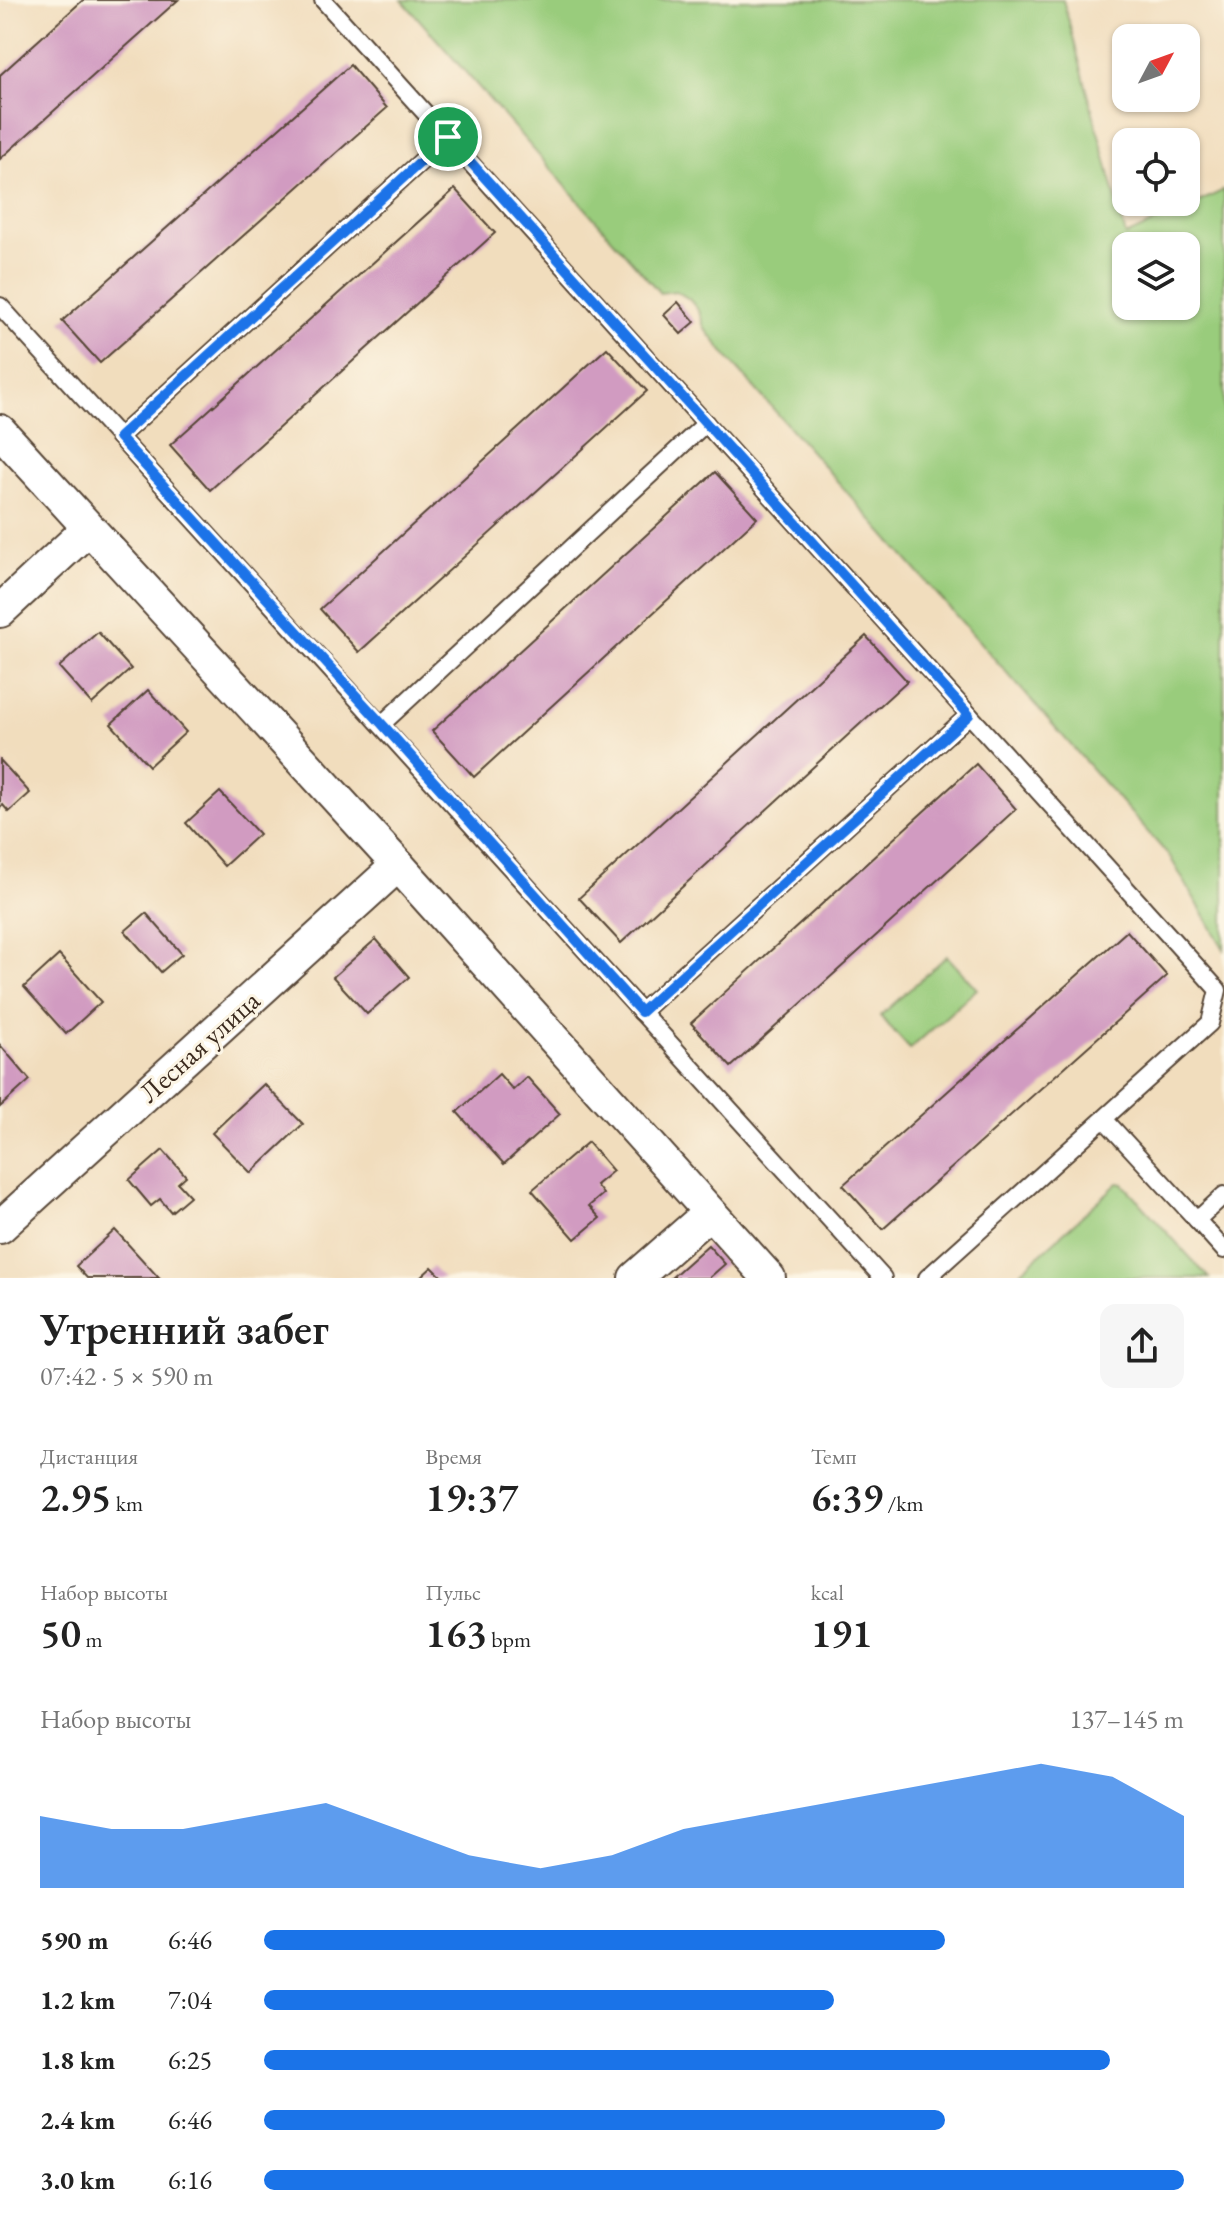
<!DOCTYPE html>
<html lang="ru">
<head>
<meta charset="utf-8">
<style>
	:root { --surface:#fff; --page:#f6f6f6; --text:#222; --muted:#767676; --accent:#1a73e8 }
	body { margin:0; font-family:"EB Garamond",serif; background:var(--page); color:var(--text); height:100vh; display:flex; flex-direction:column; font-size:30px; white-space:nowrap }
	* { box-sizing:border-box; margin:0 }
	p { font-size:26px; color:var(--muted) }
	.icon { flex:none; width:44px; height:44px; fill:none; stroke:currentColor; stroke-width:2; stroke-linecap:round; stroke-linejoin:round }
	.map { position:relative; height:1278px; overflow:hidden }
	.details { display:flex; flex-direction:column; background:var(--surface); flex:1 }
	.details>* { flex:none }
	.needle { width:52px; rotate:49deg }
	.controls { position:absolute; left:1112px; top:24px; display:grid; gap:16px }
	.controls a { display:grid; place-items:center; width:88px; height:88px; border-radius:16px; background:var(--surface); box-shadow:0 2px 6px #0004; font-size:40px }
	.pin { position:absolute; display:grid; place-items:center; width:68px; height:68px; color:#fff; margin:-34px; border:4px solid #fff; border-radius:50%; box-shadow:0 2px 8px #0007 }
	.round { display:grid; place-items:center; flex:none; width:84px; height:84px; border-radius:16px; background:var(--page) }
	.summary { display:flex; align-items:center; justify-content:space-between; height:136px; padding:0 40px }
	h1 { font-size:44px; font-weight:600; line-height:60px }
	.figures { display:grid; grid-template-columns:repeat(3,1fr); gap:12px; height:136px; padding:8px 40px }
	.figures div { display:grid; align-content:center }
	.figures b { font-size:40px; font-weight:600 }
	.figures small { font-size:22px; font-weight:400 }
	.figures p { font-size:22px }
	.chart { height:224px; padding:16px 40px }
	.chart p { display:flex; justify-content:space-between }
	.chart svg { width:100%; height:144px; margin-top:8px; fill:var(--accent); opacity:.7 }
	ul { padding:0 40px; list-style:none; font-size:26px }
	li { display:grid; grid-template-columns:128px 96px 1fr; align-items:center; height:60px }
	li i { height:20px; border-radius:10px; background:var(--accent) }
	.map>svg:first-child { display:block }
</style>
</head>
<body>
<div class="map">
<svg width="1224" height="1278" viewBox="0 0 1224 1278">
	<rect width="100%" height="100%" fill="#fcf5e5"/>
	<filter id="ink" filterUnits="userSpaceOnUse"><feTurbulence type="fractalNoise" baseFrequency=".0125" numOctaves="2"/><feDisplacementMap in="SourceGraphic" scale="16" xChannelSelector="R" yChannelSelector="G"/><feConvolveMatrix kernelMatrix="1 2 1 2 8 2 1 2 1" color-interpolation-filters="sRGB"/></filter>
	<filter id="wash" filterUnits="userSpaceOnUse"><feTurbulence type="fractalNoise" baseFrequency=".006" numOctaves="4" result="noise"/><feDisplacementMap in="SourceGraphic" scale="32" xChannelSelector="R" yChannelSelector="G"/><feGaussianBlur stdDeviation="1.8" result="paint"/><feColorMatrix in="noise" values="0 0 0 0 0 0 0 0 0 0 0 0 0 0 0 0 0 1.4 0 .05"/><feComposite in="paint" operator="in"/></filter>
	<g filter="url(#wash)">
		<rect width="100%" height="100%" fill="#f1ddbd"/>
		<g fill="#99cc7c" stroke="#6a7b4d" stroke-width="2" fill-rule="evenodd">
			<path d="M402,0H1063L1126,236L1224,190V949L1170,857L729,359L704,327L699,311L689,299L676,291L660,293ZM1126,246H1186V306H1126Z"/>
			<polygon points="947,956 977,989 910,1049 880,1016"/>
			<polygon points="1118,1183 1123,1184 1209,1278 1014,1278"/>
		</g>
		<g id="blocks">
			<g fill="#d19bc1">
				<polygon points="83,0 178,0 0,159 0,75"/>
				<polygon points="350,65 387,108 100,363 62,321"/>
				<polygon points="455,189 495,233 210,490 170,445"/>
				<polygon points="678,302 695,322 681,334 664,315"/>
				<polygon points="607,348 647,391 359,652 320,609"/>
				<polygon points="715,472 757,518 474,777 432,731"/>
				<polygon points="98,632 131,669 92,704 59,667"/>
				<polygon points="866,636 907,681 621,943 579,898"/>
				<polygon points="148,690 186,732 149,766 111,724"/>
				<polygon points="0,760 30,793 9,812 3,805 0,808"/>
				<polygon points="976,764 1016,809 731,1067 691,1023"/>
				<polygon points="220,792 259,834 224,866 186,823"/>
				<polygon points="146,913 182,954 161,972 125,931"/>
				<polygon points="1127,931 1167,976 883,1229 843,1185"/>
				<polygon points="376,939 409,977 367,1014 333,977"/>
				<polygon points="59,955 101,1002 66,1034 24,987"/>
				<polygon points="0,1045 30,1080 0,1107"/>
				<polygon points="499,1074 513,1090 527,1077 560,1114 504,1164 457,1112"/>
				<polygon points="264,1084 303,1124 251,1173 212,1133"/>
				<polygon points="588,1142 613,1171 596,1185 603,1194 589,1206 600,1218 575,1239 532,1190"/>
				<polygon points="163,1150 186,1176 178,1183 190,1196 171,1212 160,1199 151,1206 129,1180"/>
				<polygon points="115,1230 159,1278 87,1278 76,1266"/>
				<polygon points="708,1245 725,1264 709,1278 671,1278"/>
				<polygon points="432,1267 443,1278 420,1278"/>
			</g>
		</g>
	</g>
	<g filter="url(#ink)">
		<use href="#blocks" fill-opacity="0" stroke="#564536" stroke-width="2"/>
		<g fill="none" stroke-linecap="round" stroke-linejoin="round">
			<g stroke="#564536" stroke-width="20">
				<g id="lane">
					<polyline points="323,0 1218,990 1210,1023 927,1278"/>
					<polyline points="0,306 883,1278"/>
					<polyline points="119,437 448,137"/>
					<polyline points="382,724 706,423"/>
					<polyline points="641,1012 969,715"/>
					<polyline points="1104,1119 1197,1220 1224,1195"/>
					<polyline points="1197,1220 1224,1250"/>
				</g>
			</g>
			<g stroke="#564536" stroke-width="36">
				<g id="street">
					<polyline points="0,431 398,865 769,1278"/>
					<polyline points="0,611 88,529"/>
					<polyline points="0,1227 398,865"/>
					<polyline points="635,1278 709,1213"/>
				</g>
			</g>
			<use href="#lane" stroke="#fff" stroke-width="16"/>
			<use href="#street" stroke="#fff" stroke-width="32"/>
		</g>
	</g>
	<g fill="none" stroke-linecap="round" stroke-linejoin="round" filter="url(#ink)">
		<g stroke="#fff" stroke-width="16">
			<polygon id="route" points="448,137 969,715 641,1012 382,724 119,437"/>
		</g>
		<use href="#route" stroke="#1a73e8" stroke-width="10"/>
	</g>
	<g text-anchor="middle" stroke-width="6" stroke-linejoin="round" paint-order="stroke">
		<g font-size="28" fill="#3b2a1e" stroke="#fcf5e5">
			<text transform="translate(199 1046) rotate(-42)" y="10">Лесная улица</text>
		</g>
	</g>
</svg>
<div class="controls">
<a><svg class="needle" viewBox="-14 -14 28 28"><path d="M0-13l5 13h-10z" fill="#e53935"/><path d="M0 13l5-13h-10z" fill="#767676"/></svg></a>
<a><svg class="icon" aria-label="locate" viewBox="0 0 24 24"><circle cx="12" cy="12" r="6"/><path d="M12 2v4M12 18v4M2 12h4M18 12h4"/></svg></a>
<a><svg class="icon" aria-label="layers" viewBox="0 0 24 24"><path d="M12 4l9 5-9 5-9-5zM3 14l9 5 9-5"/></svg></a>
</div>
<div class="pin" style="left:448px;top:137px;background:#1e9e55"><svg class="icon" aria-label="arrive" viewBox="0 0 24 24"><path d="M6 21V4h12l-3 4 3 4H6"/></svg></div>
</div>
<section class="details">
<div class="summary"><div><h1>Утренний забег</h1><p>07:42 · 5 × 590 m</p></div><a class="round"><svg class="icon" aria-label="share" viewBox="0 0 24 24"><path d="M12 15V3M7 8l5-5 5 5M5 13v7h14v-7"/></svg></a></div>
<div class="figures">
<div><p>Дистанция</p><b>2.95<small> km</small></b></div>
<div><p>Время</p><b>19:37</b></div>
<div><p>Темп</p><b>6:39<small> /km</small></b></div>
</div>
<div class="figures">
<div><p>Набор высоты</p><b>50<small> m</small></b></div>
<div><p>Пульс</p><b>163<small> bpm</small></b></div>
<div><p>kcal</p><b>191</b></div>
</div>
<div class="chart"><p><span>Набор высоты</span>137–145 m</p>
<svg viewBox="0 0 160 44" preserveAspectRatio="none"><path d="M0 44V22L10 26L20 26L30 22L40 18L50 26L60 34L70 38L80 34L90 26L100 22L110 18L120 14L130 10L140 6L150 10L160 22V44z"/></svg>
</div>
<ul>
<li><b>590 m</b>6:46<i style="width:74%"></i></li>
<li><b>1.2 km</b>7:04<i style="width:62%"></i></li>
<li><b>1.8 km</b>6:25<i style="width:92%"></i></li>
<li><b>2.4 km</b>6:46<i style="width:74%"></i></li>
<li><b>3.0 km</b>6:16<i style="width:100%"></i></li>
</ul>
</section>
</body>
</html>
